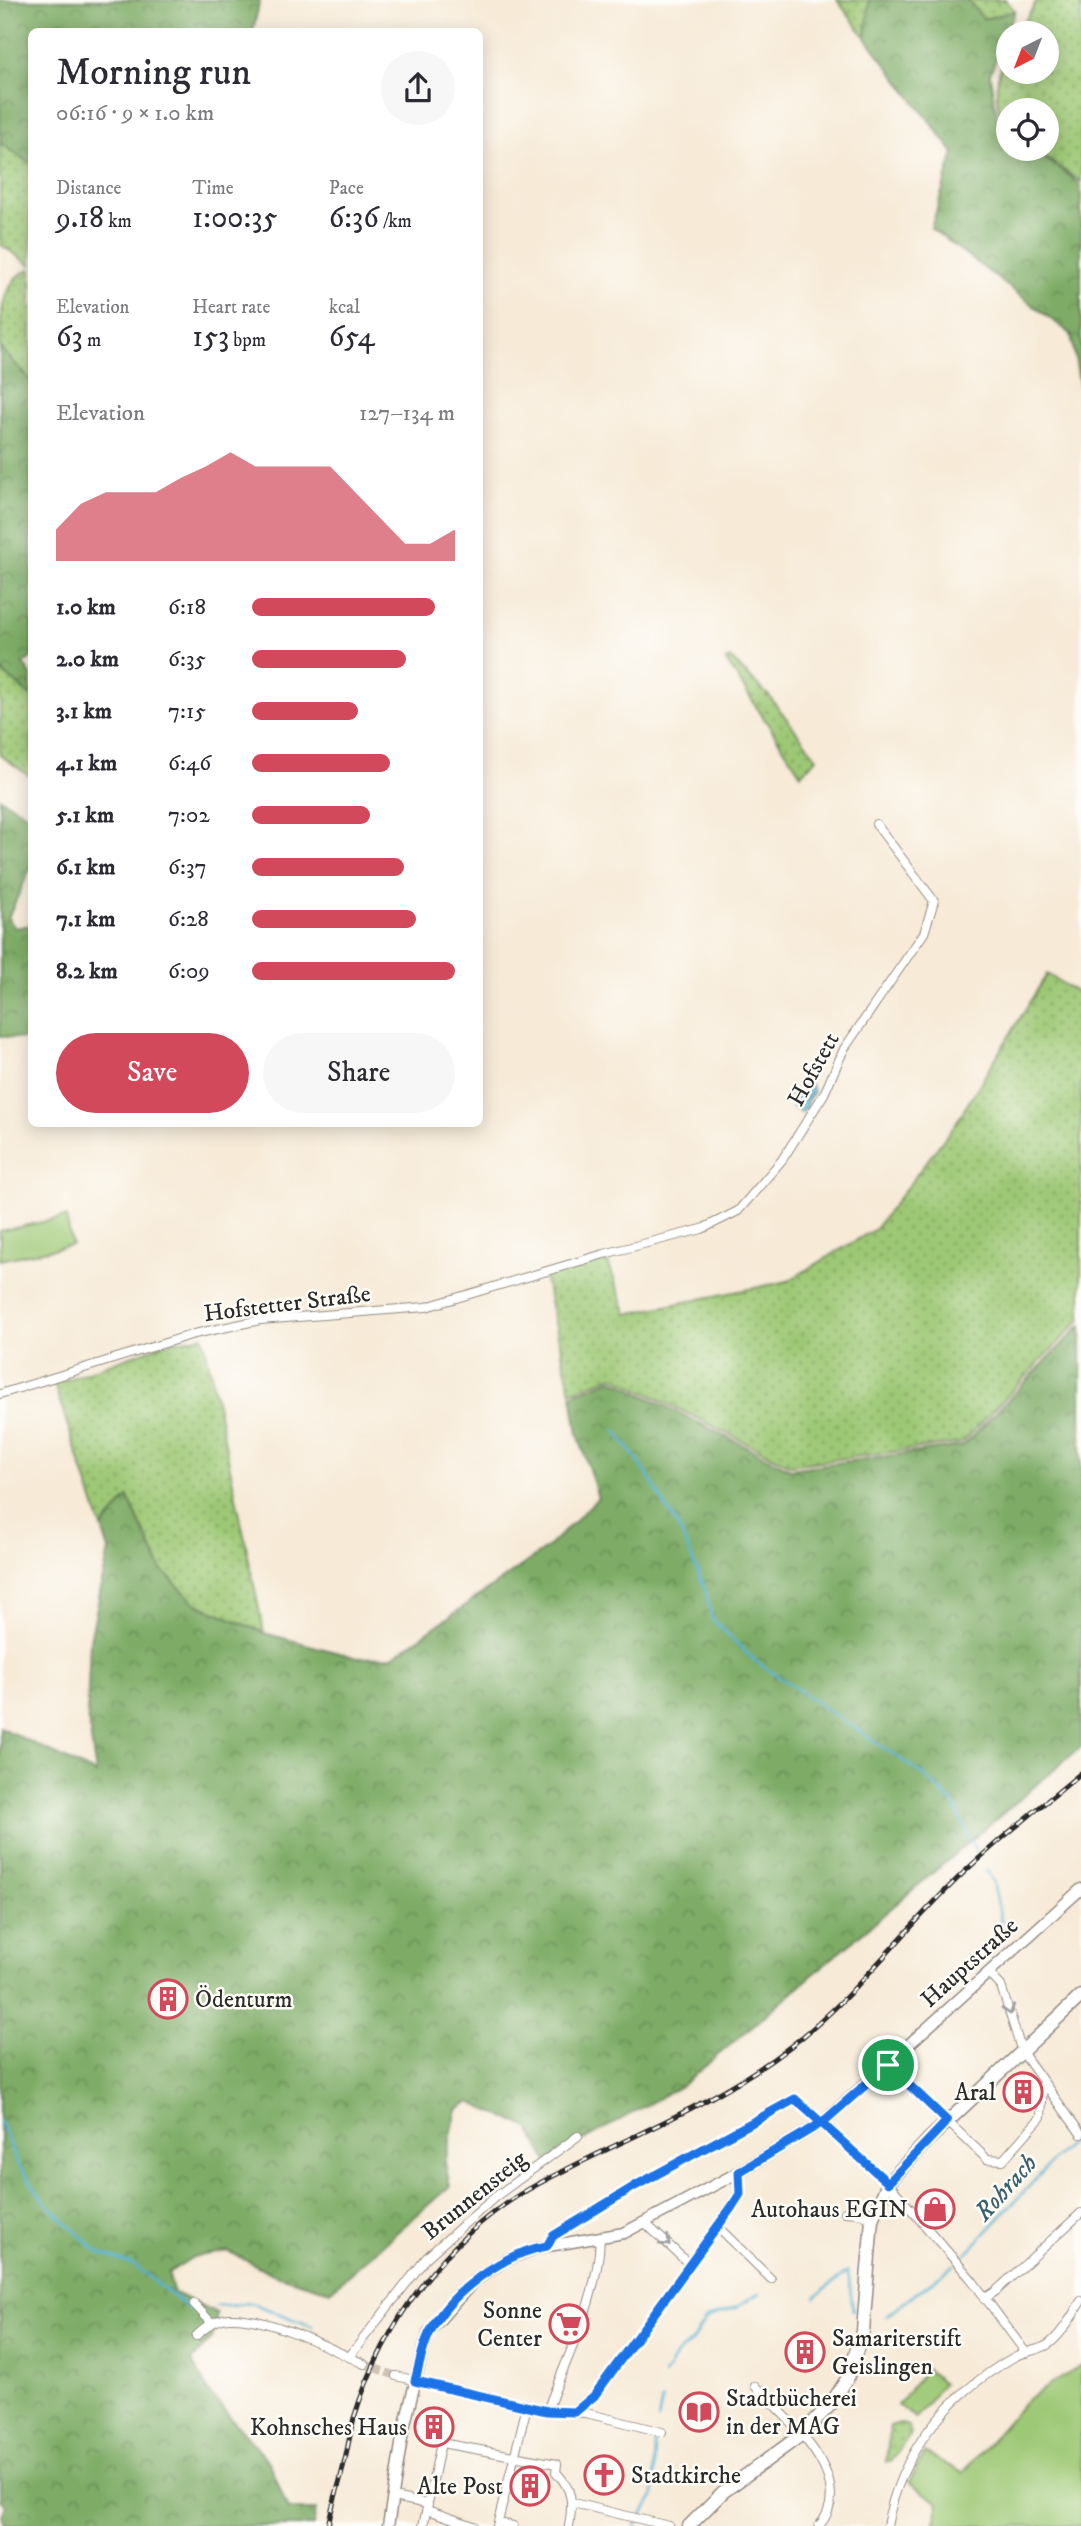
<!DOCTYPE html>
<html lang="en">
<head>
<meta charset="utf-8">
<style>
	:root { --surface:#fff; --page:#f7f7f7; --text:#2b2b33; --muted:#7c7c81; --accent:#d1495b }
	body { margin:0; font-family:"IM FELL DW Pica",serif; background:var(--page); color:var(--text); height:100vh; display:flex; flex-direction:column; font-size:26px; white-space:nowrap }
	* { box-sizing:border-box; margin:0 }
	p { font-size:23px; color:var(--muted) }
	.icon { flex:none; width:38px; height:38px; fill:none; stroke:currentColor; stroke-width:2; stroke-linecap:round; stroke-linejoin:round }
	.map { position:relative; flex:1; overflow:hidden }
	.panel { position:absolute; left:28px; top:28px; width:455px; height:1099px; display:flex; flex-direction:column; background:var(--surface); border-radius:10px; box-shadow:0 4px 18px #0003 }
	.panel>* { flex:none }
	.needle { width:46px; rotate:222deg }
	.buttons { position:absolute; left:996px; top:21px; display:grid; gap:14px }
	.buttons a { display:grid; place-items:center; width:63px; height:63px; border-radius:50%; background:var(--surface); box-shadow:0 4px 18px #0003; font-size:35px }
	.pin { position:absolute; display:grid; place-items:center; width:60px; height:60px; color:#fff; margin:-30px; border:4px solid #fff; border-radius:50%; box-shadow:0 2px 7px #0007 }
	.round { display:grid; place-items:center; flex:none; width:74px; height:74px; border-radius:37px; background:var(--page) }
	.headline { display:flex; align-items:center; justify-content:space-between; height:119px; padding:0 28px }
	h1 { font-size:38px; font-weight:600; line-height:52px }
	.metrics { display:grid; grid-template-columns:repeat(3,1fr); gap:10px; height:119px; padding:7px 28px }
	.metrics div { display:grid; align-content:center }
	.metrics b { font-size:30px; font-weight:600 }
	.metrics small { font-size:19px; font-weight:400 }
	.metrics p { font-size:19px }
	.chart { height:196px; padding:14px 28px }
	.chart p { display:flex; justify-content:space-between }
	.chart svg { width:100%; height:126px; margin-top:7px; fill:var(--accent); opacity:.7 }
	.cta { display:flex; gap:14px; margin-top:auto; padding:14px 28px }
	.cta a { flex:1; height:80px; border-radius:42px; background:var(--accent); color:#fff; font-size:28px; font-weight:600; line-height:80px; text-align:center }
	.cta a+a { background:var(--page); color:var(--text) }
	ul { padding:0 28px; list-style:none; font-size:23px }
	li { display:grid; grid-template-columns:112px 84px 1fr; align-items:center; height:52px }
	li i { height:18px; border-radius:9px; background:var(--accent) }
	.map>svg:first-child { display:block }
</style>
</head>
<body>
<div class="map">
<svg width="1081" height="2526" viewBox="0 0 1081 2526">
	<defs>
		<pattern id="grass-dots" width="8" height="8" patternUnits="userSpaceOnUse" patternTransform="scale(1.75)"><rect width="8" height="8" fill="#9dc875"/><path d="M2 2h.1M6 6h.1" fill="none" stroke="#80a360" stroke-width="1.8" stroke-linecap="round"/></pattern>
		<pattern id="forest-crowns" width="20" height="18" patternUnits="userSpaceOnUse" patternTransform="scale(1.75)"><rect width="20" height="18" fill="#7eac66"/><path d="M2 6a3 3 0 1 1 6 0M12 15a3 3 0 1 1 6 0" fill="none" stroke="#678c54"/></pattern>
		<pattern id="water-waves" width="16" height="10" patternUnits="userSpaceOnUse" patternTransform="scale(1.75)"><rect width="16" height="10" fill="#54b2d2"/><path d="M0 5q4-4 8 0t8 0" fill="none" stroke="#4691ab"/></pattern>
	</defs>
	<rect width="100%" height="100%" fill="#fdfcf7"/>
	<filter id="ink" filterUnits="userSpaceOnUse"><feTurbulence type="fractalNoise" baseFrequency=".0143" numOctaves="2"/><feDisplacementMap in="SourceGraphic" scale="14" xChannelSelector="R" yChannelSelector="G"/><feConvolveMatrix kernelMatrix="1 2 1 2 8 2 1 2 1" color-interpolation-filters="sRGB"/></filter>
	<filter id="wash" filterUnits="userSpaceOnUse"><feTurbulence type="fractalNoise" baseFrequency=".00686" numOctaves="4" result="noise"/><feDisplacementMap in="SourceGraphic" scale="28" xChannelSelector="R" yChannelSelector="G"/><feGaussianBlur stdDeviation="1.57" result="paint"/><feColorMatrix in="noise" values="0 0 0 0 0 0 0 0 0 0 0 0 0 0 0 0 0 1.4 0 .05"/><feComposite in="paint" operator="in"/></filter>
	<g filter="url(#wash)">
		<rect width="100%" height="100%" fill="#f7ead7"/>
		<g fill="url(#grass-dots)" stroke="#647a50" stroke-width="2">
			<polygon points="837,0 869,0 866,38"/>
			<polygon points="967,0 1006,0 1015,11 983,19"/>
			<path d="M1037,0H1081V182L1034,149H1046V110H1008V130L1001,125C996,92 992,81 1008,52V72H1046V33H1018Z"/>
			<polygon points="0,143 31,164 31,265 0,244"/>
			<path d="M30,269L31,270V383L0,348C0,319 0,281 30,269Z"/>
			<polygon points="730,658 769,696 817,758 801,774 726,661"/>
			<polygon points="0,670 31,696 31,777 0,755"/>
			<polygon points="1047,974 1081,995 1081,1319 962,1443 790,1465 613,1376 571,1392 544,1275 607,1260 627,1314 788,1281 875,1229 956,1123"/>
			<polygon points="203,1336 264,1633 195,1603 161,1569 128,1497 102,1528 54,1384 167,1343"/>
			<polygon points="900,2423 909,2426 910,2434 891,2462 886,2462 890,2426"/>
		</g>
		<g fill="url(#forest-crowns)" stroke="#546c48" stroke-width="2">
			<polygon points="0,0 260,0 253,31 32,32 31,164 0,143"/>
			<path d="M869,0H967L984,19L1015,11L990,74L998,127L1008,135V149C1037,149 1060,167 1081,186V394L1071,334L931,228L954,153L866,38Z"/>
			<polygon points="0,347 31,381 32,657 23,664 31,674 31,696 0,670"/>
			<polygon points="0,798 31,817 31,867 8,918 15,928 31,925 31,1036 25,1039 0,1036"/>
			<polygon points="1081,1325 1081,1747 684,2084 547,2161 529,2128 470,2102 457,2109 445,2163 450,2186 330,2291 275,2275 228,2251 193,2257 168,2273 174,2293 217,2313 213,2336 192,2361 209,2393 270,2463 288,2510 316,2510 313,2526 6,2526 2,2515 6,2506 0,2501 0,1727 96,1774 87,1711 90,1640 109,1550 102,1528 128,1497 161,1569 195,1603 264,1633 358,1658 392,1657 547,1548 598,1498 578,1434 572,1395 612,1379 790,1469 963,1446"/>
		</g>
		<g fill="#9dc875" stroke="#647a50" stroke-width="2">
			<polygon points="66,1217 72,1245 0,1260 0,1231"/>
			<polygon points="1081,2366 1081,2526 933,2526 939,2503 909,2482 925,2453 963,2473 1026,2400"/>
			<polygon points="926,2369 943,2383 915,2418 898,2405"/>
		</g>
		<polygon fill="url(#water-waves)" stroke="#406e7e" stroke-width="2" points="810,1084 814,1093 807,1100 807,1108 801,1113 793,1107 791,1097 799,1086"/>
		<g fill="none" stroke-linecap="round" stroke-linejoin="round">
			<g stroke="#54b2d2" stroke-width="2.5">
				<polyline points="615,1430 643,1468 679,1528 706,1592 712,1619 754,1660 924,1775 953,1803 976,1852"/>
				<polyline points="986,1870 993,1881 1002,1925"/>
				<polyline points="0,2122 17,2163 44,2201 97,2252 135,2266 191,2310"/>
				<polyline points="959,2261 1079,2133"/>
				<polyline points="815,2297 848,2271 853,2311"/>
				<polyline points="215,2306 251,2303 312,2326"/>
				<polyline points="886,2316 954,2265"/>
				<polyline points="664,2376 676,2355 691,2342 706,2319 737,2307 760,2293"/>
				<polyline points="658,2420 662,2400"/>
				<polyline points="635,2526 654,2497 655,2438"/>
			</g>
		</g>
	</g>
	<g filter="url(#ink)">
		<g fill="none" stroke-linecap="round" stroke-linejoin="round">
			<polyline stroke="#cec4b5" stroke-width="8" stroke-dasharray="8 4" stroke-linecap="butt" points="364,2364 396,2376"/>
			<g stroke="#918a81" stroke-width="10">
				<g id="street">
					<polyline points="0,1394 194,1334 260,1320 426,1307 604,1254 702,1229 738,1211 782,1160 824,1094 844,1049 924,933 934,901 876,824"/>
					<polyline points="988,1972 1001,1986 1022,2052 1081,2134"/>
					<polyline points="888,2065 987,2159 1003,2160 1041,2117 1043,2084"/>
					<polyline points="845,2212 859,2213 872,2219"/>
					<polyline points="644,2222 688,2263"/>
					<polyline points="717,2226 771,2279"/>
					<polyline points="547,2246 553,2236 635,2186 795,2099 888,2183 972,2280 1026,2353"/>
					<polyline points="984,2299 996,2291 1081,2213"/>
					<polyline points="194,2304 211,2322"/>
					<path d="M196,2336C206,2327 215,2319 229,2318C267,2316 330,2348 364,2364"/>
					<polyline points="349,2357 427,2257 495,2197 578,2136"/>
					<polyline points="396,2376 547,2411 586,2413 662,2432"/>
					<path d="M755,2386C785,2417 860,2479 819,2526"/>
					<path d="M547,2411C568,2353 598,2300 600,2238"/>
					<polyline points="575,2412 594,2396 731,2208 740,2194 739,2172"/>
					<polyline points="393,2497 428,2504"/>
					<polyline points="573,2503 669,2526"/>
					<polyline points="427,2510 474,2526"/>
					<polyline points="498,2523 513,2526"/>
					<path d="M423,2526L441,2443L557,2464L556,2472C573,2490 573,2502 569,2526"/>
					<polyline points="497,2526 527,2406"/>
					<path d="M887,2526C901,2450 948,2395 1014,2357C1024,2351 1039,2351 1049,2344C1062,2334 1073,2315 1081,2301"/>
				</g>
			</g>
			<g stroke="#918a81" stroke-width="13">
				<polyline id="secondary" points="388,2526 403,2432 423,2350 429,2332 474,2281 506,2260 537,2248 624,2233 739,2172 823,2122 1081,1889"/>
			</g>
			<g stroke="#918a81" stroke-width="15">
				<polyline id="primary" points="689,2526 723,2492 801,2435 831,2404 847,2379 863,2331 872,2219 888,2183 928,2140 1081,1996"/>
			</g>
			<use href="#street" stroke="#fff" stroke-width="8"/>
			<use href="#secondary" stroke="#fff" stroke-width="10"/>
			<use href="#primary" stroke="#fff" stroke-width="12"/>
			<g stroke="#2b2b2b" stroke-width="5">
				<path id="rail" d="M328,2526C331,2508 338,2490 342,2472C347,2455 349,2436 354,2418C383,2323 449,2231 538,2184C622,2139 715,2105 791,2046C850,2001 895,1941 947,1889C988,1847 1036,1811 1081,1773"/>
			</g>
			<use href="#rail" stroke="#fdfcf7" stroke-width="2.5" stroke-dasharray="8" stroke-linecap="butt"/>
		</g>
		<defs><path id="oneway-chevron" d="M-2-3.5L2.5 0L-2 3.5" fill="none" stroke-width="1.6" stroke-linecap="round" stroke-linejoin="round" transform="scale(1.75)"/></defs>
		<g stroke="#a0a0a0">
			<use href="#oneway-chevron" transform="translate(1009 2010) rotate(72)"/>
			<use href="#oneway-chevron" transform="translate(666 2242) rotate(43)"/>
		</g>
	</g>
	<g fill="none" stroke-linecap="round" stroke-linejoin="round" filter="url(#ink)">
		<g stroke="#fff" stroke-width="14">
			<path id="route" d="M888,2065L823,2122L739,2172L740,2194L731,2208L594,2396L575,2412L547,2411L415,2381C419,2366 422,2349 429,2334C448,2294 503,2253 547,2246L553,2236L635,2186L795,2099L888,2183L947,2121L888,2065"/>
		</g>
		<use href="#route" stroke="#1a73e8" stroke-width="9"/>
	</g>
	<defs>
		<g id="building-ring" transform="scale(2.0125)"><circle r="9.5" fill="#fdfcf7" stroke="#d1495b" stroke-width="1.5"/><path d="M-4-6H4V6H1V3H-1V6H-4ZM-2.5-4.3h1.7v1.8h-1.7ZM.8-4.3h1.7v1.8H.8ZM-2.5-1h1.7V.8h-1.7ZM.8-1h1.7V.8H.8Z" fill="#d1495b"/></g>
		<g id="shop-ring" transform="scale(2.0125)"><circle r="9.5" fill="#fdfcf7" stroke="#d1495b" stroke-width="1.5"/><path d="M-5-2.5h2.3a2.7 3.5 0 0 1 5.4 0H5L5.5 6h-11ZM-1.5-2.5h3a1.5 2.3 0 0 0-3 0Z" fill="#d1495b"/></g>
		<g id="supermarket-ring" transform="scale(2.0125)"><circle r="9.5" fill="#fdfcf7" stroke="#d1495b" stroke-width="1.5"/><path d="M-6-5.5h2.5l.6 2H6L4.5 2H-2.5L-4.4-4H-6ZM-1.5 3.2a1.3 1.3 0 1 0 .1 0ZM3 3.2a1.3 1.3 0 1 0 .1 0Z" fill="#d1495b"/></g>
		<g id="library-ring" transform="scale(2.0125)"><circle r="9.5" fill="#fdfcf7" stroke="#d1495b" stroke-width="1.5"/><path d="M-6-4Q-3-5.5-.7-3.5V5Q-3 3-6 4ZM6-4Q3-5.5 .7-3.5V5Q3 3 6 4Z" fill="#d1495b"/></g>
		<g id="church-ring" transform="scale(2.0125)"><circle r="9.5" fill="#fdfcf7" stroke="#d1495b" stroke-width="1.5"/><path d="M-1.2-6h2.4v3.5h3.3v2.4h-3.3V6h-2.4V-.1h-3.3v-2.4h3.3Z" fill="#d1495b"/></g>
	</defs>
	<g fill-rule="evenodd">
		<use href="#building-ring" x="168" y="1999"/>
		<use href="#building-ring" x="1023" y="2092"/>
		<use href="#shop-ring" x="935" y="2209"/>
		<use href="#supermarket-ring" x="569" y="2324"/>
		<use href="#building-ring" x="805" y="2352"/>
		<use href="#library-ring" x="699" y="2412"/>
		<use href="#building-ring" x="434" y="2427"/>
		<use href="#church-ring" x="604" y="2475"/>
		<use href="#building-ring" x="530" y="2486"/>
	</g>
	<g text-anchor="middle" stroke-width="5" stroke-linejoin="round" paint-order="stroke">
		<g font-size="24" fill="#2b2b2b" stroke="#fdfcf7">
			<text transform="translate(813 1069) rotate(-61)" y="8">Hofstett</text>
			<text transform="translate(287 1303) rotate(-7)" y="8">Hofstetter Straße</text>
			<text transform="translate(969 1962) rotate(-42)" y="8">Hauptstraße</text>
			<text transform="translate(474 2195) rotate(-39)" y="8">Brunnensteig</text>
		</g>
		<g font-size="24" fill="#2b2b2b" stroke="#fdfcf7" text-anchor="end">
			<text x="195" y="2007" text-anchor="start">Ödenturm</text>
			<text x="996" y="2100">Aral</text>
			<text x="908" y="2217">Autohaus EGIN</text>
			<text x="542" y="2318">Sonne<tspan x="542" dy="28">Center</tspan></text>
			<text x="832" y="2346" text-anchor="start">Samariterstift<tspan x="832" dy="28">Geislingen</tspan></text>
			<text x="726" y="2406" text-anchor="start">Stadtbücherei<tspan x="726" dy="28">in der MAG</tspan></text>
			<text x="407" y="2435">Kohnsches Haus</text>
			<text x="631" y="2483" text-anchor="start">Stadtkirche</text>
			<text x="503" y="2494">Alte Post</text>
		</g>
		<g font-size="26" font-style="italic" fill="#3b616e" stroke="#fdfcf7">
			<text transform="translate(1005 2187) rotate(-48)" y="9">Rohrach</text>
		</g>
	</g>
</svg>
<div class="buttons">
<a><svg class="needle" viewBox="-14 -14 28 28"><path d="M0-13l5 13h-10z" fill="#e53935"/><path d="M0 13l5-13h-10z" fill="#7c7c81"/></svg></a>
<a><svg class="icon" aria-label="locate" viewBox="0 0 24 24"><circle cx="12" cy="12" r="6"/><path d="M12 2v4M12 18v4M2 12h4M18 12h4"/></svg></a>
</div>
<div class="pin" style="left:888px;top:2065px;background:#1e9e55"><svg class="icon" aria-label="arrive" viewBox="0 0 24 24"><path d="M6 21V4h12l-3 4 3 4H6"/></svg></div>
<section class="panel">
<div class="headline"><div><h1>Morning run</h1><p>06:16 · 9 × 1.0 km</p></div><a class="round"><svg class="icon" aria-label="share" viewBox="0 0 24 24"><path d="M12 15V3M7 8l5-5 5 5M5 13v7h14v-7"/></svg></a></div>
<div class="metrics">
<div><p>Distance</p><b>9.18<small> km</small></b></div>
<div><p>Time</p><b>1:00:35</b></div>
<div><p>Pace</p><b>6:36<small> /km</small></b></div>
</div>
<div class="metrics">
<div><p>Elevation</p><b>63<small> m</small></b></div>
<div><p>Heart rate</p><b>153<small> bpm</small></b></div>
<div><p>kcal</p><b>654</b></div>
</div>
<div class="chart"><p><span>Elevation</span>127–134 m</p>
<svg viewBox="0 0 160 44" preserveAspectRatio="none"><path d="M0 44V33L10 24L20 20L30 20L40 20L50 15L60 11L70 6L80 11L90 11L100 11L110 11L120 20L130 29L140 38L150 38L160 33V44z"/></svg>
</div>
<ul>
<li><b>1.0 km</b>6:18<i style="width:90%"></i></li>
<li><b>2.0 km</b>6:35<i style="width:76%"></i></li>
<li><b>3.1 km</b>7:15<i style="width:52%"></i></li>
<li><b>4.1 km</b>6:46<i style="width:68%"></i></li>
<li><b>5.1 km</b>7:02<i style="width:58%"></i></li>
<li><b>6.1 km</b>6:37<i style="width:75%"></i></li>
<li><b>7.1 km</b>6:28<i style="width:81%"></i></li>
<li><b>8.2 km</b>6:09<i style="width:100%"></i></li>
</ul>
<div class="cta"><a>Save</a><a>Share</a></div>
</section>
</div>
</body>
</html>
